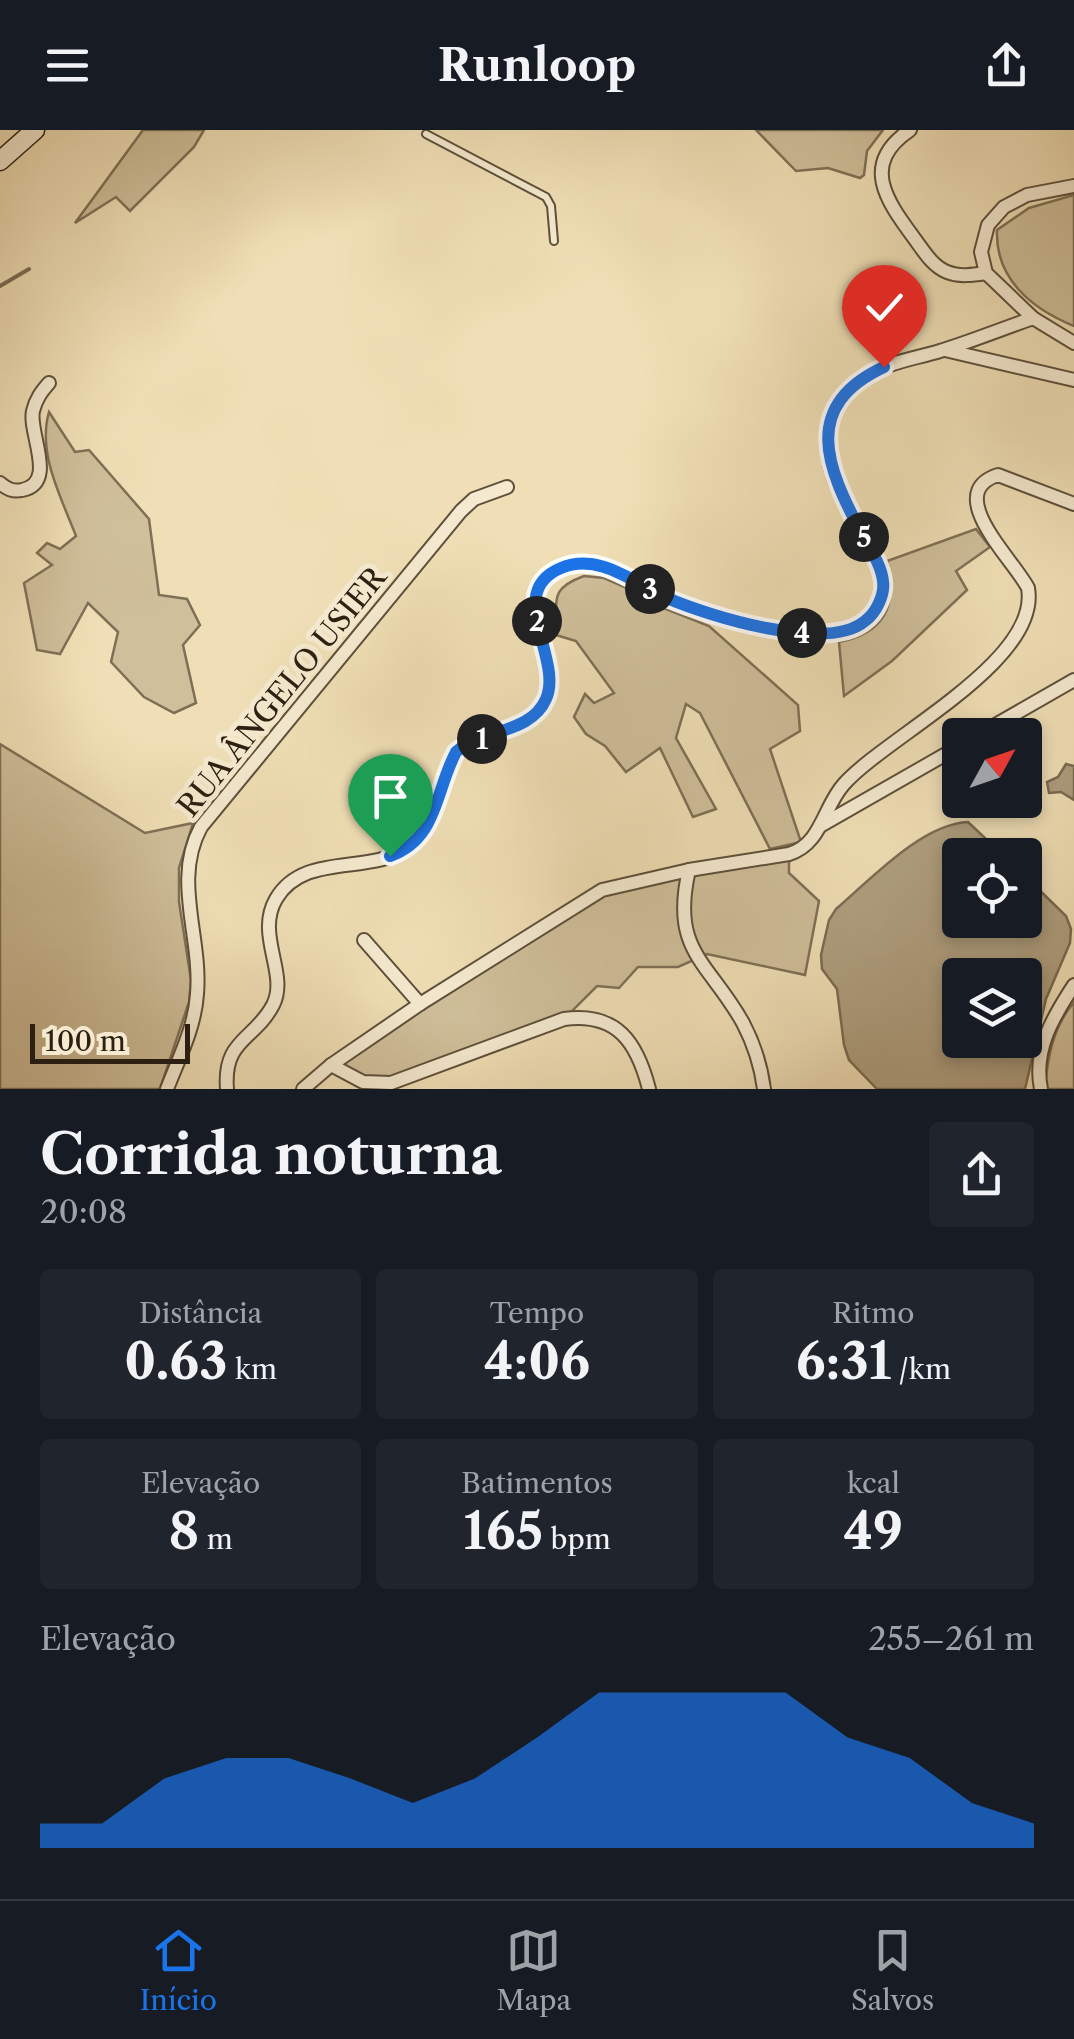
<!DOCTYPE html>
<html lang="pt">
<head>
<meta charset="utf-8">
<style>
	:root { --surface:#171b24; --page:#20242c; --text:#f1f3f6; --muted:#9ea1a6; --line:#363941; --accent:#1a73e8 }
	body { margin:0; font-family:"Libre Caslon Text",serif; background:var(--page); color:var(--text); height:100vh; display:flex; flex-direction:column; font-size:38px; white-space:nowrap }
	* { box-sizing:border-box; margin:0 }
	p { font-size:32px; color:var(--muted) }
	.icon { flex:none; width:55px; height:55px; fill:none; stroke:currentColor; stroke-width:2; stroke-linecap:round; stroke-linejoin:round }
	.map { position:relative; height:959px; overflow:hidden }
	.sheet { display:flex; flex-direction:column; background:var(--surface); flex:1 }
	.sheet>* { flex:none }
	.needle { width:65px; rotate:50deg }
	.tools { position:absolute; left:942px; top:588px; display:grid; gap:20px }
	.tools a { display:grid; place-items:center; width:100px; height:100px; border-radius:10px; background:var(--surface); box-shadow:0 5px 15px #0003; font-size:50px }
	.scale { position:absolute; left:30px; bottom:25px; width:160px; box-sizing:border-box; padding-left:10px; border:5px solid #2d2012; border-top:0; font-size:28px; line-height:35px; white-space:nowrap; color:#2d2012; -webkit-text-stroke:8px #f5ead0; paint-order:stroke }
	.pin { position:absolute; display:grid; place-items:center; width:85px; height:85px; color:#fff; margin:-102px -42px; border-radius:50% 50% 50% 0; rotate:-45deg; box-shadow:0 0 10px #0007 }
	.pin .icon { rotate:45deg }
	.km { position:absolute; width:50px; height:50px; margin:-25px; border-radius:50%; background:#222; color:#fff; font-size:28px; line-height:50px; text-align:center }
	.round { display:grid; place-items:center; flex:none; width:105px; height:105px; border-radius:10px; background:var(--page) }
	.head { display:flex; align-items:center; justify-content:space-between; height:170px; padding:0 40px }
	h1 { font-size:55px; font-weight:800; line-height:75px }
	.metrics { display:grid; grid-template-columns:repeat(3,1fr); gap:15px; height:170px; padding:10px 40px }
	.metrics div { display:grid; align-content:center; border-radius:10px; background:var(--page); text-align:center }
	.metrics b { font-size:50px; font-weight:800 }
	.metrics small { font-size:28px; font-weight:400 }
	.metrics p { font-size:28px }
	.chart { height:280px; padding:20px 40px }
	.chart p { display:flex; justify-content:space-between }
	.chart svg { width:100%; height:180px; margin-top:10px; fill:var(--accent); opacity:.7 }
	header { display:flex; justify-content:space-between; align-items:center; height:130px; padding:0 40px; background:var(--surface); font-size:45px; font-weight:800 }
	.dock { display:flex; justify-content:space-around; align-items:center; height:140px; border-top:2px solid var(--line); background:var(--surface); font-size:28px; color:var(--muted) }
	.dock a { display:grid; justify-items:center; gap:5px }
	.dock .selected { color:var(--accent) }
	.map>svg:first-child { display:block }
</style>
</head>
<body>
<header><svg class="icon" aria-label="menu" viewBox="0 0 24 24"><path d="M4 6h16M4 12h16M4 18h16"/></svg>Runloop<svg class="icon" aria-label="share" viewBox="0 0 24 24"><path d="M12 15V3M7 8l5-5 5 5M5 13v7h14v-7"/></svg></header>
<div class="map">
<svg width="1074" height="959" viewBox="0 0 1074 959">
	<rect width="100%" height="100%" fill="#f0dfb6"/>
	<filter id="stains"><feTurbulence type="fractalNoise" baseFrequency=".002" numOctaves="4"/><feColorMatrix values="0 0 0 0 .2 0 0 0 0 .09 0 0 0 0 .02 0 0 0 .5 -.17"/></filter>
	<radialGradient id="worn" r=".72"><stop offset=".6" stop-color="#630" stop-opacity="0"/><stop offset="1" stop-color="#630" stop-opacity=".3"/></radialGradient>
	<g fill="#cfbf9a" stroke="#7e7056" stroke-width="2.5">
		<polygon points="143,0 204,0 194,17 130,81 116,67 75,93"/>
		<polygon points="756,0 883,0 867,21 864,45 860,48 828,38 796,41"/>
		<path d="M1074,65V196C1032,179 995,149 997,100L1029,78Z"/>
		<path d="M49,282L75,322L89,320L149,389L159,465L187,469L200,495L183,515L196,573L174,583L144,567L111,532L118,502L88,473L60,524L37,520L24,453L52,435L37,423L47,413L60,419L76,406C61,367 37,323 49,282Z"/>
		<path d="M976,399L990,417L956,441L967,460L892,531L844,566L839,512C885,503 898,475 887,431Z"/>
		<path d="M584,446L604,448L645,466L658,476L709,496L798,575L800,601L770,619L801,712L770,719L700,583L686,574L676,608L716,679L693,687L660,618L626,642L605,616L586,604L574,587L585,564L594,573L614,563L576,511L556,505C559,472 546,460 584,446Z"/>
		<polygon points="0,614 145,703 193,693 179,738 179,772 191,850 189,872 160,959 0,959"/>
		<polygon points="789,724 789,743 819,771 805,845 707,824 678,837 638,837 619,858 597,856 564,889 376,954 331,935 602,760"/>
		<path d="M1074,872V959H1045C1047,928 1053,897 1074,872Z"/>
	</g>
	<g fill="#ae9e7e" stroke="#7a6c53" stroke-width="2.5" fill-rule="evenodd">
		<polygon points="1066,634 1074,636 1074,670 1061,662 1049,663 1047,652 1058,647"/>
		<path d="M968,692L1003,725H960V790H1025V746L1066,786L1071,799L1070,813L1046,869L1025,959H877L849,930L844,915L837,859L822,839L821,825L829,790L836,779C871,749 922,694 968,692ZM960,845H1025V910H960Z"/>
	</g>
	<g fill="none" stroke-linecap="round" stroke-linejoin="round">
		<polyline stroke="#7a6c53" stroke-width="4" points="0,156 29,139"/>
		<g stroke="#5e503b" stroke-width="10">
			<polyline id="lane" points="426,4 546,67 551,76 554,111"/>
		</g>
		<g stroke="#5e503b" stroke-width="16">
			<g id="street">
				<path d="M910,0C860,34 886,70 914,108C923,120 932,136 947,142C959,147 973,145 986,143"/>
				<polyline points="1074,56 1027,65 1004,77 988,95 981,122 986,143 1033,188 1074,213"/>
				<polyline points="945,220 1074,250"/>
				<path d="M0,353C7,359 13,362 22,360C58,353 28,303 33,281C36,269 41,262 49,253"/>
				<polyline points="978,605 1074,550"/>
				<polyline points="820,696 960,616"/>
				<path d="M689,740C670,821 709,832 743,893C754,914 761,936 764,959"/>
				<polyline points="364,810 420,874"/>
				<path d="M331,935L363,952L391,953L564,889C617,882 637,912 649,959"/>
				<path d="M167,959C179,928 195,897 197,864C202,807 172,750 201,697L461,381L474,369L507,357"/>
				<path d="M227,959C223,909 254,911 273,875C289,844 255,805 276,769C304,721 370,746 409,717C440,694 439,653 456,622C483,598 538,603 549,562C559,523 506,462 560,438C600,421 639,456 673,470C715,487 825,522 864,492C875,483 884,467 883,452C883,440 875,428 869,417C849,379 817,336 831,290C836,272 851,254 868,244C890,232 917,228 940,221C972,211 1002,199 1033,188"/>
				<path d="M303,959L331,935L420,874L602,760L689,740L789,724C822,714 823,677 844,654C887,606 1041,531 1028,458C1013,429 942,363 998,345L1074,374"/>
				<path d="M1041,959C1033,920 1053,887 1074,855"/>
			</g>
		</g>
		<g stroke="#2d2012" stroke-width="21">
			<polyline id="secondary" points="0,31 35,0"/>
		</g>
		<use href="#lane" stroke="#f5ead0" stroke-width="6"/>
		<use href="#street" stroke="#f5ead0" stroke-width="12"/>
		<use href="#secondary" stroke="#f5ead0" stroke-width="18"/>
	</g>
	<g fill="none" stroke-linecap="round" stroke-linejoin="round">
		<g stroke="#fff" stroke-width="20">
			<path id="route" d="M390,726C438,709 435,661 456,622C482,599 531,604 546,569C564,529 503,462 561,438C599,422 634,453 667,468C709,486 827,523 865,491C876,483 885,465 883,451C881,434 869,417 861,402C827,338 800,276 884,237"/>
		</g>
		<use href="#route" stroke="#1a73e8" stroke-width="12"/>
	</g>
	<g text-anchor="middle" stroke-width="10" stroke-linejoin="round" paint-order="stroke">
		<g font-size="30" fill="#2d2012" stroke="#f5ead0">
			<text transform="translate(282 562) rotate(-51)" y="10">RUA ÂNGELO USIER</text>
		</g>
	</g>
	<rect width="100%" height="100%" filter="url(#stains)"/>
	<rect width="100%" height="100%" fill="url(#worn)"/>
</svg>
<div class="tools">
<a><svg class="needle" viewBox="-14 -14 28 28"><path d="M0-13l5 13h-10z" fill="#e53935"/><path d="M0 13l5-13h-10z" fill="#9ea1a6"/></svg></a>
<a><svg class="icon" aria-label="locate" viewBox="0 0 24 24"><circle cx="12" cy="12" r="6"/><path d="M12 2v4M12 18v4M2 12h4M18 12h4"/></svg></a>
<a><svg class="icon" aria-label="layers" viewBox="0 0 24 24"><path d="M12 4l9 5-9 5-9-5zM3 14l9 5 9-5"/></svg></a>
</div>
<div class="scale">100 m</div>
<div class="pin" style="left:390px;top:726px;background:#1e9e55"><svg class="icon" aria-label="arrive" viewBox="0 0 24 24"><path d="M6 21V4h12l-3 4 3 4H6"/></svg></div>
<div class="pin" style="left:884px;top:237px;background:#d93025"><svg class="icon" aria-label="check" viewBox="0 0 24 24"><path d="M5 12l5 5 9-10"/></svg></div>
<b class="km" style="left:482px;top:609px">1</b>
<b class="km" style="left:537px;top:491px">2</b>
<b class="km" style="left:650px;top:459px">3</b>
<b class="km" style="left:802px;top:503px">4</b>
<b class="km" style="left:864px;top:407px">5</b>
</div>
<section class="sheet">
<div class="head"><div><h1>Corrida noturna</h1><p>20:08</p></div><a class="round"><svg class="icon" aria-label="share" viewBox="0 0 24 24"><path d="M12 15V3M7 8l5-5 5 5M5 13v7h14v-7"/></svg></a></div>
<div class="metrics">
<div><p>Distância</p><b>0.63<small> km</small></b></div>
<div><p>Tempo</p><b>4:06</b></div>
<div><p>Ritmo</p><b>6:31<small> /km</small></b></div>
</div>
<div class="metrics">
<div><p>Elevação</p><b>8<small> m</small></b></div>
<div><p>Batimentos</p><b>165<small> bpm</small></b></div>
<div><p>kcal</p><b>49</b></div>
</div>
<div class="chart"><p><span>Elevação</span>255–261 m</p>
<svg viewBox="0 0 160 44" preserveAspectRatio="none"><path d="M0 44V38L10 38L20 27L30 22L40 22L50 27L60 33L70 27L80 17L90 6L100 6L110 6L120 6L130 17L140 22L150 33L160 38V44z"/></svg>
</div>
</section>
<nav class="dock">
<a class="selected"><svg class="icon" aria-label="home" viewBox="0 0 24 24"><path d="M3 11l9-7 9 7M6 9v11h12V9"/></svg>Início</a>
<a><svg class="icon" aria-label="map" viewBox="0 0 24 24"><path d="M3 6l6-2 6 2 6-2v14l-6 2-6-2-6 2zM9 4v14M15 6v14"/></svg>Mapa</a>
<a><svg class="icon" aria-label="saved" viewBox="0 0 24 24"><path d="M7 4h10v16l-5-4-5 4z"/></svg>Salvos</a>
</nav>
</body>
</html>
